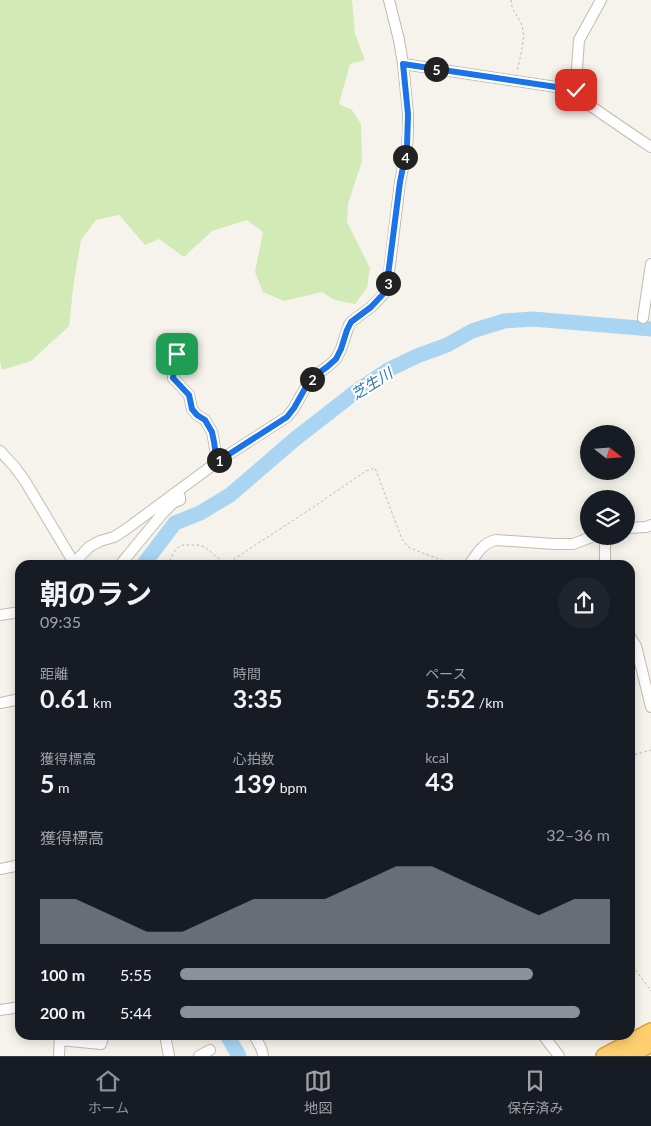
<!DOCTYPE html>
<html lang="ja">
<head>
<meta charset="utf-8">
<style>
	:root { --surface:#171b24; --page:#20242c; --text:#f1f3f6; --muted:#9ea1a6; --line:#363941; --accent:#8c9099 }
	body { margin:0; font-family:Lato,"Noto Sans JP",sans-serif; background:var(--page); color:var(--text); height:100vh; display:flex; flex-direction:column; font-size:19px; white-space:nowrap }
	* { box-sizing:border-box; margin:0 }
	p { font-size:16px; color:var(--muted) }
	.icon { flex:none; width:28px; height:28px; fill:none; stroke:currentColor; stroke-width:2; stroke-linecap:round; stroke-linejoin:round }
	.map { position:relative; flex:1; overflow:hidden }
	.side { position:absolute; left:15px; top:560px; width:620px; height:480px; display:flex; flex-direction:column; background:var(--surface); border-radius:15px; box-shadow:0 2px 12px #0003 }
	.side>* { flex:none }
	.needle { width:32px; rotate:107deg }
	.tools { position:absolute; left:580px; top:425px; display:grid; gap:10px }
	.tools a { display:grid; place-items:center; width:55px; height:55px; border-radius:50%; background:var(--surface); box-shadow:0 2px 12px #0003; font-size:25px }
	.pin { position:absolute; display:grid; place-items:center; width:42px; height:42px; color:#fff; margin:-21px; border-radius:10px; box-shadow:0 2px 8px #0006 }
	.km { position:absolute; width:25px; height:25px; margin:-12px; border-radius:50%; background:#222; color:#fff; font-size:14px; line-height:25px; text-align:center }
	.round { display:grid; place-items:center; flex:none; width:52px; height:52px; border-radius:26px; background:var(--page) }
	.summary { display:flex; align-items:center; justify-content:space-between; height:85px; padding:0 25px }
	h1 { font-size:28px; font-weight:700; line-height:38px }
	.stats { display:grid; grid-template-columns:repeat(3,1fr); gap:8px; height:85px; padding:5px 25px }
	.stats div { display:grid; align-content:center }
	.stats b { font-size:25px; font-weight:700 }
	.stats small { font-size:14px; font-weight:400 }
	.stats p { font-size:14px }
	.chart { height:140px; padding:10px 25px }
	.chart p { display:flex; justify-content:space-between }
	.chart svg { width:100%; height:90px; margin-top:5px; fill:var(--accent); opacity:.7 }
	ul { padding:0 25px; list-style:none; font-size:16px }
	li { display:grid; grid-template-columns:80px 60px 1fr; align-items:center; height:38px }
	li i { height:12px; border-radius:6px; background:var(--accent) }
	.tab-bar { display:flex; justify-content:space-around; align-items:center; height:70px; border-top:1px solid var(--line); background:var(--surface); font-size:14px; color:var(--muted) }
	.tab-bar a { display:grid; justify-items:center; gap:2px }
	.tab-bar .on { color:var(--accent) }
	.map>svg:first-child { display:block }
</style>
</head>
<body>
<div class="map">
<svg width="651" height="1056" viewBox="0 0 651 1056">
	<rect width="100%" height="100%" fill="#f6f3ec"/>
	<polygon fill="#d2eab5" points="0,0 352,0 355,34 365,60 350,64 339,104 352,110 361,124 362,161 348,204 347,222 370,268 367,288 355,304 335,300 322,292 284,301 263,292 255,272 263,232 247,220 212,231 184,257 159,239 145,245 119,215 96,220 81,240 74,281 69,326 31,361 2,370 0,361"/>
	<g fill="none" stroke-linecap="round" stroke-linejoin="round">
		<g stroke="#a9d4f2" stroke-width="15">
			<polyline points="143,565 175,523 200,513 230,495 295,439 358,390 388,370 417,356 447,345 472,331 504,321 533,319 651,329"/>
			<polyline points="227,1035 239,1056"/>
		</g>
		<g stroke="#c2bbae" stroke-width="12">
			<g id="minor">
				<polyline points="601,0 579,40 576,83 576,90 582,100 630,133 651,147"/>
				<polyline points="403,64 576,90"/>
				<polyline points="643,318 651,264"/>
				<polyline points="177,354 173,378 189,395 192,409 197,415 205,420 212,432 214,442 217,462"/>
				<polyline points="0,451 14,466 25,481 74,563"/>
				<polyline points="626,528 646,527 651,525"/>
				<polyline points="604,536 605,544 605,565"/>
				<polyline points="72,565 89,547 100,541 114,537 125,530 217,462 287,417 294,408 307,385 313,377 327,367 336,359 341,349 349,325 351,322 371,307 380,298 386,291 388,281 400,182 407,147 408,131 408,113 403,64 399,40 389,0"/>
				<polyline points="120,565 162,514 173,503 180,500 180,497 177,492"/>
				<path d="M469,565C477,554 482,543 496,540L554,544H573L594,536"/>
				<polyline points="0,615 20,612"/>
				<polyline points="630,637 636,646 651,707"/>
				<polyline points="0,703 20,699"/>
				<polyline points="0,869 20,865"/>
				<polyline points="0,1010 20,1007"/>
				<polyline points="165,1035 169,1056"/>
				<path d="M254,1035C257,1041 263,1049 263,1056"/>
				<polyline points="543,1035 559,1056"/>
				<polyline points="60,1040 101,1044 104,1035"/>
				<polyline points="59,1056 60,1035"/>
				<polyline points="199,1056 210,1050"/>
			</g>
		</g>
		<g stroke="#e0a43c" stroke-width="18">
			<g id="highway">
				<polyline points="604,1056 651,1031"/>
				<polyline points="629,1056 651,1044"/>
			</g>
		</g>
		<g stroke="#c4b79f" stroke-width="1" stroke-dasharray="2.5 2.5" stroke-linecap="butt">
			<path d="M511,0C511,11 519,16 522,26C526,38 520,58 517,71"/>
			<polyline points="167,565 176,549 183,545 198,545 205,547 225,564"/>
			<polyline points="225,565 312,508 366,471 375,468 402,539 408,547 415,550 454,565"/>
			<polyline points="630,756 651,750"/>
			<polyline points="630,962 651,991"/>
		</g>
		<use href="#minor" stroke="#fff" stroke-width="10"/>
		<use href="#highway" stroke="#ffcf6e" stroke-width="15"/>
	</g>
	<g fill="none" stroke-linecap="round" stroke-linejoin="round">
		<g stroke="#fff" stroke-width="10">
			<polyline id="route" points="177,354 173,378 189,395 192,409 197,415 205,420 212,432 214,442 217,462 287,417 294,408 307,385 313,377 327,367 336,359 341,349 347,330 351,322 371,307 386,291 400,182 407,147 408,114 403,64 576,90"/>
		</g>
		<use href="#route" stroke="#1a73e8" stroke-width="6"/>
	</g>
	<g text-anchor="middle" stroke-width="4" stroke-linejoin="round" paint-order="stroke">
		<g font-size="15" font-style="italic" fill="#2e7ab2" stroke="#fff">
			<text transform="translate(372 384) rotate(-32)" y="5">芝生川</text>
		</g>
	</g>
</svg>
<div class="tools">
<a><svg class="needle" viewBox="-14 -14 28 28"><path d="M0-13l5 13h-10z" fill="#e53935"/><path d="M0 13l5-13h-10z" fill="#9ea1a6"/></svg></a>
<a><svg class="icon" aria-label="layers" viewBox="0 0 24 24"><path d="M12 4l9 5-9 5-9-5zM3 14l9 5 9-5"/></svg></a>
</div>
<div class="pin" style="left:177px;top:354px;background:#1e9e55"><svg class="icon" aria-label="arrive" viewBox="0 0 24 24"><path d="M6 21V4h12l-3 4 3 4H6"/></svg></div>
<div class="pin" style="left:576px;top:90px;background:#d93025"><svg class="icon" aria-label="check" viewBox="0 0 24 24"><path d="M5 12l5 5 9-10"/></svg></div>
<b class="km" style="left:219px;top:460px">1</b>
<b class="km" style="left:312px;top:379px">2</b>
<b class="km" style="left:388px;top:283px">3</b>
<b class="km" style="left:405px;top:157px">4</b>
<b class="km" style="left:436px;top:69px">5</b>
<section class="side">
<div class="summary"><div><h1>朝のラン</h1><p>09:35</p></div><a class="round"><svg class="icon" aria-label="share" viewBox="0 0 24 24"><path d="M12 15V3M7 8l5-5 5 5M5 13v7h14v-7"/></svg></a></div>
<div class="stats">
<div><p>距離</p><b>0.61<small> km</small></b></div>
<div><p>時間</p><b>3:35</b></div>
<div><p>ペース</p><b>5:52<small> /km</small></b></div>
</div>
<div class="stats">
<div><p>獲得標高</p><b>5<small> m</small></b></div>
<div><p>心拍数</p><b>139<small> bpm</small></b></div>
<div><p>kcal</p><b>43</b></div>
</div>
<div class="chart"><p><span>獲得標高</span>32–36 m</p>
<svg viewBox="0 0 160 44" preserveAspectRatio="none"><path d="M0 44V22L10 22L20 30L30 38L40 38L50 30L60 22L70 22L80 22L90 14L100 6L110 6L120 14L130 22L140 30L150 22L160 22V44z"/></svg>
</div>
<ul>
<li><b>100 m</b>5:55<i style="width:82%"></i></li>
<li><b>200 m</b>5:44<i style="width:93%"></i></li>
</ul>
</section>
</div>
<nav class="tab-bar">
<a class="on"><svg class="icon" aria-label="home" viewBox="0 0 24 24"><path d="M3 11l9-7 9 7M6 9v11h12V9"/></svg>ホーム</a>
<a><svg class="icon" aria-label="map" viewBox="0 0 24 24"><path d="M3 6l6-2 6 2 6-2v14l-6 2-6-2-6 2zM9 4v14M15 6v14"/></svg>地図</a>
<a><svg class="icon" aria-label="saved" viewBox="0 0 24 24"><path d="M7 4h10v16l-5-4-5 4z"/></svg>保存済み</a>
</nav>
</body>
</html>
